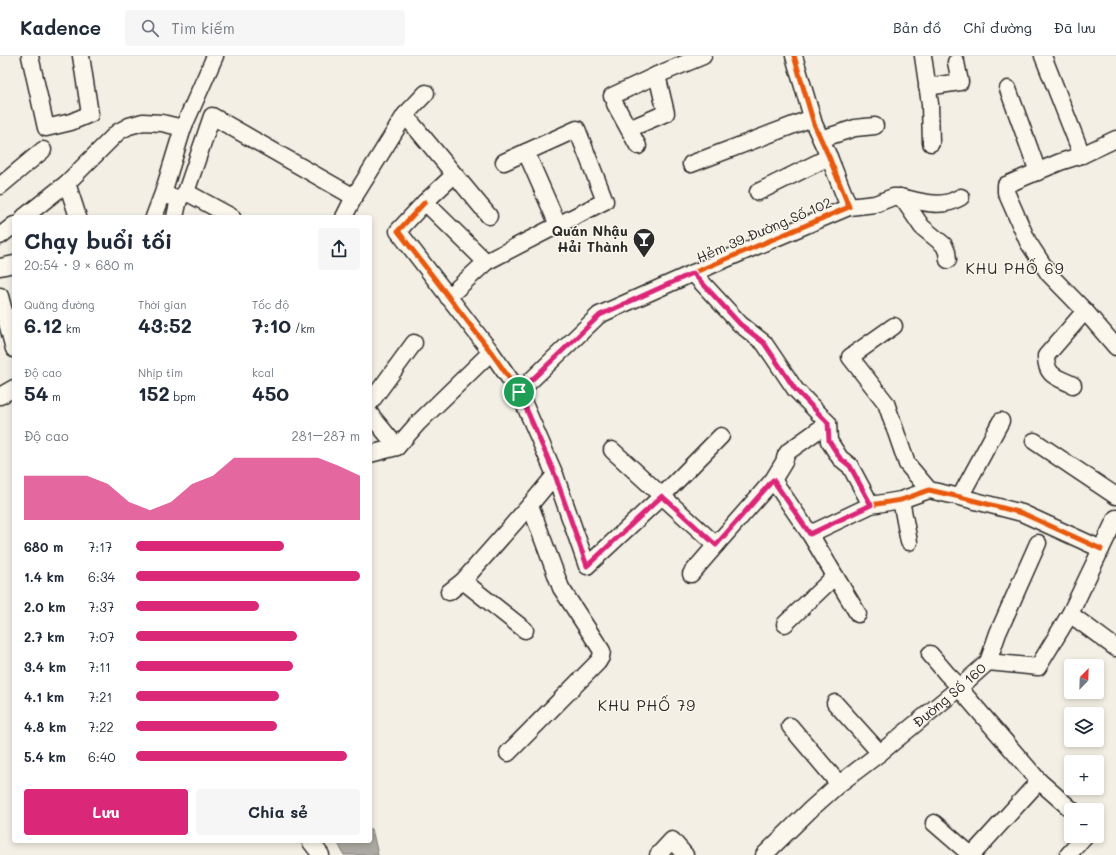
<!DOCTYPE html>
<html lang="vi">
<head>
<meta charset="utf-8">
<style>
	:root { --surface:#fff; --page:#f6f6f7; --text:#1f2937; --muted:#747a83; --line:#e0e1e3; --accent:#db2777 }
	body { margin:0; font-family:Mali,sans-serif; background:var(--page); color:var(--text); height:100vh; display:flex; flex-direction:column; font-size:15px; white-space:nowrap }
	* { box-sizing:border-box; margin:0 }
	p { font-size:13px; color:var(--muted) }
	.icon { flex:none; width:22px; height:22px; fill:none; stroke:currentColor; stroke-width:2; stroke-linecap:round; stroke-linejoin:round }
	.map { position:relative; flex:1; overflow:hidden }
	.side { position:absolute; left:12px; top:159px; width:360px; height:628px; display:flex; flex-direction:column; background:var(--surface); border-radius:4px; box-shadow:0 2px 6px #0003 }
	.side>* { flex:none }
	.needle { width:26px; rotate:23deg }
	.fabs { position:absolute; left:1064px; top:603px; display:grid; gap:8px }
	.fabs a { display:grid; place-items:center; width:40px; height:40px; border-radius:4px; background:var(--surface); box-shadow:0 2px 6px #0003; font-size:20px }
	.pin { position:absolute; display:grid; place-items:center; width:34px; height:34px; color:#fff; margin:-17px; border:2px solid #fff; border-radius:50%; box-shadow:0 1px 4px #0007 }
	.round { display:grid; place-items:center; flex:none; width:42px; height:42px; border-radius:4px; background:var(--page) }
	.summary { display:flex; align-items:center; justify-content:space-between; height:68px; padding:0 12px }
	h1 { font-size:22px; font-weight:800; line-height:30px }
	.stats { display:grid; grid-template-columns:repeat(3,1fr); gap:6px; height:68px; padding:4px 12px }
	.stats div { display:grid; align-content:center }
	.stats b { font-size:20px; font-weight:800 }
	.stats small { font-size:11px; font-weight:400 }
	.stats p { font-size:11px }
	.chart { height:112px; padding:8px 12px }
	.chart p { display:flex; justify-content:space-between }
	.chart svg { width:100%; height:72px; margin-top:4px; fill:var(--accent); opacity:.7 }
	.action { display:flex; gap:8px; margin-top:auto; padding:8px 12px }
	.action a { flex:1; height:46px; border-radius:4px; background:var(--accent); color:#fff; font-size:16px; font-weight:800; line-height:46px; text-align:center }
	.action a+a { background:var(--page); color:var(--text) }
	ul { padding:0 12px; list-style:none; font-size:13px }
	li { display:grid; grid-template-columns:64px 48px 1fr; align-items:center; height:30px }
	li i { height:10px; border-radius:5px; background:var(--accent) }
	header { display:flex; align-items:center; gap:24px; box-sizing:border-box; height:56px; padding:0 20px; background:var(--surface); border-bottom:1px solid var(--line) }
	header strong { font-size:19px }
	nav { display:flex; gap:22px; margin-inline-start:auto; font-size:14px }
	.search { width:280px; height:36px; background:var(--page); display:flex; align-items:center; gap:10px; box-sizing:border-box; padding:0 14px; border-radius:4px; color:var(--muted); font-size:15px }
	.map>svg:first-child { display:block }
</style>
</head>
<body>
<header>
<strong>Kadence</strong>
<div class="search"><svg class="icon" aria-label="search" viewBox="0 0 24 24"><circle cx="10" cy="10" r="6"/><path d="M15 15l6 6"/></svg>Tìm kiếm</div>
<nav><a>Bản đồ</a><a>Chỉ đường</a><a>Đã lưu</a></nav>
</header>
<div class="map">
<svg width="1116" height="799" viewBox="0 0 1116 799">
	<rect width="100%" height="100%" fill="#f3efe4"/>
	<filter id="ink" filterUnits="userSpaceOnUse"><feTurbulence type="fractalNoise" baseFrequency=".025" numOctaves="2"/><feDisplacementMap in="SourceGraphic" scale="8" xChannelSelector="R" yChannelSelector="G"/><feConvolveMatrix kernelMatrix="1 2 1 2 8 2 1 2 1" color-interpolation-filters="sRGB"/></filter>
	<g filter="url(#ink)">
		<polygon fill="#aca9a2" stroke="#787772" points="370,772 373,777 378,799 344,799 337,785 370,785"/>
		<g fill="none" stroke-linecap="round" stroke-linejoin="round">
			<g stroke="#2b2b2b" stroke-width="19">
				<g id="minor">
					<polyline points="30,0 46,72 71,66 90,58 81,0"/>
					<polyline points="923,0 930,48 931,87"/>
					<polyline points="1043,0 1082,99"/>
					<polyline points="927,31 960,26 956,6"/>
					<polyline points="1008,33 1038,116"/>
					<polyline points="612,40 657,19 703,0"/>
					<polyline points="615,48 638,90"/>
					<polyline points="405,59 426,37"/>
					<polyline points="629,73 666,57 657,19"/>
					<polyline points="821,83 855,72 875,70"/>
					<polyline points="1116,83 1082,99 1060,106 1006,129 1006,136 1028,186 1049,218 1085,255 1116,291"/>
					<polyline points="504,106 577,73 605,145 558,169"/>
					<polyline points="691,108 812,62"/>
					<polyline points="67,127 78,161"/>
					<polyline points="0,130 43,94"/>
					<polyline points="186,136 232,161"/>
					<polyline points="758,136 829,101"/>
					<polyline points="169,140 179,143 175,161"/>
					<path d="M900,141C915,144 934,151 950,146C953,145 957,143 961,141"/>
					<polyline points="179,143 186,136 212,60 354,141"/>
					<polyline points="425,146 398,175 491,296 519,336 555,419 587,510 662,440 716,489 773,424 810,478 871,449 901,444 929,434"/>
					<polyline points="849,151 875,148 893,141 900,141 905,146 922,171 944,189 947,196 948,204"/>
					<polyline points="24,161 67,127 118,76 129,70 143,66 162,67 183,72"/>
					<polyline points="154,161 163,137 183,72 215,0"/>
					<polyline points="344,161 354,141 405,59 489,160"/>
					<polyline points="0,180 14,169"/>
					<polyline points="486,206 558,169 526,96"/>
					<polyline points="0,211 14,208"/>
					<polyline points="693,217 740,268 764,287 795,333 828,367 829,385 840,402 850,410 871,449"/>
					<polyline points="0,240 14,293"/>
					<polyline points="448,241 486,206 425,146 454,119"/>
					<polyline points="894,270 850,301 886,347 907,408 929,434"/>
					<path d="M1073,329C1057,321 1046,321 1046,300L1085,255"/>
					<polyline points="519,336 599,259 693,217 849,151 829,101 814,68 794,0"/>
					<polyline points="0,340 14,332"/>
					<polyline points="370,347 414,287"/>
					<polyline points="370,358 397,391 418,367 491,296"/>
					<polyline points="1034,385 1116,440"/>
					<polyline points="612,394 662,440 721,380"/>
					<polyline points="370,398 397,391"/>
					<polyline points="773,424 784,406 786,399 789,395 828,367"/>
					<polyline points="929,434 960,441 1022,457 1101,493"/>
					<polyline points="960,441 1001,365"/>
					<polyline points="901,444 909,486"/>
					<polyline points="810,478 858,558"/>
					<polyline points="691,518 716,489"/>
					<polyline points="463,525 525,574"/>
					<polyline points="449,536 463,525 530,449 555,419"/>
					<polyline points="1070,558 1116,592"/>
					<polyline points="785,568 835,520"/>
					<polyline points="930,598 947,618 960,631"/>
					<polyline points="988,606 998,577 1038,487"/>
					<polyline points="959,632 1039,725 1072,754"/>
					<polyline points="835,647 880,697"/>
					<polyline points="790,670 839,728"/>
					<polyline points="508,697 598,606 601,601 602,595 561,532 530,449"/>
					<polyline points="934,767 971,799"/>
					<polyline points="310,785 321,799"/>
					<polyline points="658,799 672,784 685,799"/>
					<path id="s1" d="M764,799L811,753L839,728L880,697L959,632L988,606L1038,611L1070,558L1116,462"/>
					<polyline points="972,799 1039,725"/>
					<polyline points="1068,799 1085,780"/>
				</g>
			</g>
			<use href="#minor" stroke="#fbf7ec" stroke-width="16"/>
			<g stroke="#fbf7ec" stroke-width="8">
				<g id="cycleway">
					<polyline points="425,146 398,175 491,296 519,336 555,419 587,510 662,440 716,489 773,424 810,478 871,449 901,444 929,434 960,441 1022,457 1101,493"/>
					<polyline points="519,336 599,259 693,217 849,151 829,101 814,68 794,0"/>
				</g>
			</g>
			<use href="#cycleway" stroke="#e8590c" stroke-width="5"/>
		</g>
	</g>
	<g fill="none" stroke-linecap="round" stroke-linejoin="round" filter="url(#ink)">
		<g stroke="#fff" stroke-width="8">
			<polygon id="route" points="693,217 740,268 764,287 795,333 828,367 829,385 840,402 850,410 871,449 810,478 773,424 716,489 662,440 587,510 555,419 519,336 600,259"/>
		</g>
		<use href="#route" stroke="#db2777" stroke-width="5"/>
	</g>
	<defs>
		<g id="bar-pin" transform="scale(1.15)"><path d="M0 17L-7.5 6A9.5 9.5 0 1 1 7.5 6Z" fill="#2b2b2b" stroke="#fbf7ec"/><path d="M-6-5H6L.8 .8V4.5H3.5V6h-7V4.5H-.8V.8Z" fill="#fff"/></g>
	</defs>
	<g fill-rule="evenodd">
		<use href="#bar-pin" x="644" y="183"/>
	</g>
	<g text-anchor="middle" stroke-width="3" stroke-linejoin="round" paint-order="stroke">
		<g font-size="14" fill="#2b2b2b" stroke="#fbf7ec">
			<text transform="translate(764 174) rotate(-23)" y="5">Hẻm 39 Đường Số 102</text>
			<text dy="5" stroke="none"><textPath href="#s1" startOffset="245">Đường Số 160</textPath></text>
		</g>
		<g font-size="14" font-weight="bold" fill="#2b2b2b" stroke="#fbf7ec" text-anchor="end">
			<text x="628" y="180">Quán Nhậu<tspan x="628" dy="16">Hải Thành</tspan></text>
		</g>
		<g font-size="15" letter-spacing="1" fill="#2b2b2b" stroke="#fbf7ec">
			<text x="1015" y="218">KHU PHỐ 69</text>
			<text x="647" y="655">KHU PHỐ 79</text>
		</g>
	</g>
</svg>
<div class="fabs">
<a><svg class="needle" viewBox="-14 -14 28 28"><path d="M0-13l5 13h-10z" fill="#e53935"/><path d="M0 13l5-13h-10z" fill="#747a83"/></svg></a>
<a><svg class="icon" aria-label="layers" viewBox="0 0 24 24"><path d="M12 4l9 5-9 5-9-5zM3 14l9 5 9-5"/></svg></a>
<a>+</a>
<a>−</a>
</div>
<div class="pin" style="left:519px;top:336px;background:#1e9e55"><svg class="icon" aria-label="arrive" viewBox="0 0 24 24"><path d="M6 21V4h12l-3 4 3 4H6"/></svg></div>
<section class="side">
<div class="summary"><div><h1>Chạy buổi tối</h1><p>20:54 · 9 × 680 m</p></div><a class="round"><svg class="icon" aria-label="share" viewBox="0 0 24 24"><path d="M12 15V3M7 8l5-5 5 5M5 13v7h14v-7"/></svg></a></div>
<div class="stats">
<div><p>Quãng đường</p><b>6.12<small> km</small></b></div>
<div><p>Thời gian</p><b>43:52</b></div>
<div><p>Tốc độ</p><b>7:10<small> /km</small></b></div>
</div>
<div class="stats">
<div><p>Độ cao</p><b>54<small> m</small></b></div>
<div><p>Nhịp tim</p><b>152<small> bpm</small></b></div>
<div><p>kcal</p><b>450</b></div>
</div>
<div class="chart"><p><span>Độ cao</span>281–287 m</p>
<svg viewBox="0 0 160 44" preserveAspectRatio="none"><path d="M0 44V17L10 17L20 17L30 17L40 22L50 33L60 38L70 33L80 22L90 17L100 6L110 6L120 6L130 6L140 6L150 11L160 17V44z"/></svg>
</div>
<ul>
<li><b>680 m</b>7:17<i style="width:66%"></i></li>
<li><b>1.4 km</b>6:34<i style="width:100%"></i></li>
<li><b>2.0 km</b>7:37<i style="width:55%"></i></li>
<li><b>2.7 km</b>7:07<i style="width:72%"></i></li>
<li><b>3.4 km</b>7:11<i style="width:70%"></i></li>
<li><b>4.1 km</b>7:21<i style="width:64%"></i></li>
<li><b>4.8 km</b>7:22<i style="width:63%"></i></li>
<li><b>5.4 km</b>6:40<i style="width:94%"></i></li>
</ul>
<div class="action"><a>Lưu</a><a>Chia sẻ</a></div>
</section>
</div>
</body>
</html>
